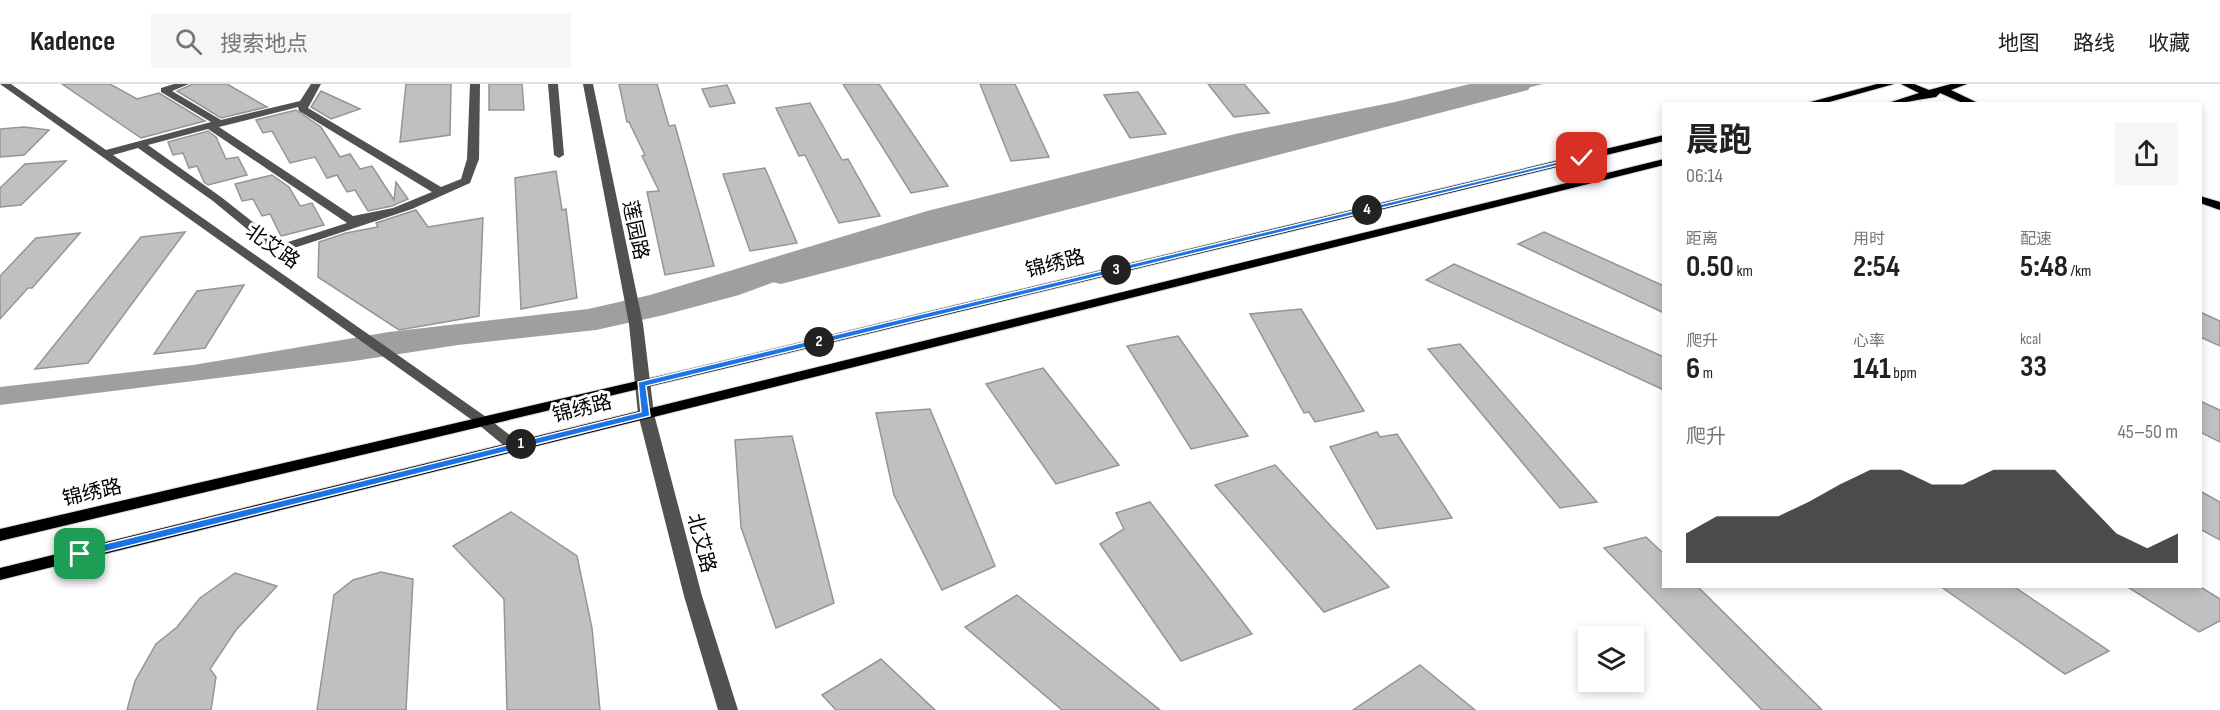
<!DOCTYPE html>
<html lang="zh">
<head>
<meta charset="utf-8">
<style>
	:root { --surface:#fff; --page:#f6f6f6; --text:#222; --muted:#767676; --line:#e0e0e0; --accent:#000 }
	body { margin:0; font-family:"Sofia Sans Condensed","Noto Sans SC",sans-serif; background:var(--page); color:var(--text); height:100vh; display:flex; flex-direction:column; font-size:22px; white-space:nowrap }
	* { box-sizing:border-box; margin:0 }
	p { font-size:20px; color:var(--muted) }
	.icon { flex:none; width:33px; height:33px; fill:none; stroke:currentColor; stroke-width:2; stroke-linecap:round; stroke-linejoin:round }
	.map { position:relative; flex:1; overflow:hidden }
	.panel { position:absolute; left:1662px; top:18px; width:540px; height:486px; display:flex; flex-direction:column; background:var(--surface); border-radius:0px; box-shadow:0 3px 9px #0003 }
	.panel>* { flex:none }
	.tools { position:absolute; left:1578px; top:542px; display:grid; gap:12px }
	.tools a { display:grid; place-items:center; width:66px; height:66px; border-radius:0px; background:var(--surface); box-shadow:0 3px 9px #0003; font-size:30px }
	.pin { position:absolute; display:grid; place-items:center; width:51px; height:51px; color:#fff; margin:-26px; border-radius:12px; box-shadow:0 3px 9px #0006 }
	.km { position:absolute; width:30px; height:30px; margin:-15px; border-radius:50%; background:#222; color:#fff; font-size:16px; line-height:30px; text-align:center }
	.round { display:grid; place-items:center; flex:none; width:63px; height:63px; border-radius:0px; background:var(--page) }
	.headline { display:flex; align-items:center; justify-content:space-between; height:102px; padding:0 24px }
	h1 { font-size:33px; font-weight:700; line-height:45px }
	.metrics { display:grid; grid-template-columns:repeat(3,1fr); gap:9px; height:102px; padding:6px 24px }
	.metrics div { display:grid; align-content:center }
	.metrics b { font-size:30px; font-weight:700 }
	.metrics small { font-size:16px; font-weight:400 }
	.metrics p { font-size:16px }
	.chart { height:168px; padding:12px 24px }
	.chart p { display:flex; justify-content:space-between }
	.chart svg { width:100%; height:108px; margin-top:6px; fill:var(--accent); opacity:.7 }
	header { display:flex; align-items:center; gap:36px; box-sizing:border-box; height:84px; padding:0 30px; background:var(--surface); border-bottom:2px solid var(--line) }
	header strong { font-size:28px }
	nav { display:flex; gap:33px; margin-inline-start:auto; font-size:21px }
	.search { width:420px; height:54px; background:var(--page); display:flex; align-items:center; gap:15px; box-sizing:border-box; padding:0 21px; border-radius:0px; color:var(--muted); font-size:22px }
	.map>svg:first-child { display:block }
</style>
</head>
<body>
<header>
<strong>Kadence</strong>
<div class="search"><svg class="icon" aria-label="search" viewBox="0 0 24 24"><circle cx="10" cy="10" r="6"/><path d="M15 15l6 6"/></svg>搜索地点</div>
<nav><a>地图</a><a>路线</a><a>收藏</a></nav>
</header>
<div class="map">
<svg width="2220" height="626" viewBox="0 0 2220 626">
	<rect width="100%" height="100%" fill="#fff"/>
	<polygon fill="#9f9f9f" points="1470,0 1543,0 1385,39 1356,42 1057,118 997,124 931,151 837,175 739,211 664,231 596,246 458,261 354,277 0,321 0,303 193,281 389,248 588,225 650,211 927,127 1235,50 1395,18"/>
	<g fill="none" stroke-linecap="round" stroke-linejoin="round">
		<polygon fill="#9f9f9f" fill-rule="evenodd" points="1485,0 1532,0 1528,6 781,200 768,197 763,189 768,181"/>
	</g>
	<g fill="#c0c0c0" stroke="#959595" stroke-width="1.5">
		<polygon points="62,0 110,0 137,15 159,9 205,37 141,54"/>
		<polygon points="193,0 227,0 267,23 221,34 177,7"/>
		<polygon points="406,0 451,0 450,51 400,58"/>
		<polygon points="489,0 522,0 524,26 489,26"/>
		<polygon points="619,0 657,0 669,42 675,41 714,182 665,191 647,108 659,107 642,72 645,71 629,38 627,38"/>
		<polygon points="843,0 879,0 948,102 911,109"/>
		<polygon points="980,0 1015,0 1049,73 1011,77"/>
		<polygon points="1208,0 1244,0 1269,29 1234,33"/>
		<polygon points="727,1 735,19 710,23 702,5"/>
		<polygon points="321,7 360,25 331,35 311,23"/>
		<polygon points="1138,8 1166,50 1130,54 1104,11"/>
		<polygon points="810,19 842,76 848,75 880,132 839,139 805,71 799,72 776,24"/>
		<polygon points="296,26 321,43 340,73 350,70 360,85 372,82 394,116 396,98 408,115 392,122 368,127 355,106 347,108 337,91 327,94 315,73 290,79 272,47 263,49 256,36"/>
		<polygon points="24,43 49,46 24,71 0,73 0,45"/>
		<polygon points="208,47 216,53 226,75 238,73 247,91 208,101 204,98 197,82 189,84 183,69 173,71 168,58"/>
		<polygon points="66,77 21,121 0,123 0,104 25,80"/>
		<polygon points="765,84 797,159 750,167 723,90"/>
		<polygon points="556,87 562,126 566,125 577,214 521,225 515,94"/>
		<polygon points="272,91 289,103 300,122 312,119 324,141 281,152 270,130 262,132 253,115 242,117 235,100"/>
		<polygon points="416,126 428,143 483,134 479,232 399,246 318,193 319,158 346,149 378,143 376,139"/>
		<polygon points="185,148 88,279 35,285 141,153"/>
		<polygon points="1544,148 1664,202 1664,229 1518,160"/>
		<polygon points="80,149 32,204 28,204 0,235 0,192 36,154"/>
		<polygon points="1454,180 1664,273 1664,306 1426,196"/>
		<polygon points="244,201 205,264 154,270 197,207"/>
		<polygon points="1301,225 1364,327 1315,338 1309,328 1304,329 1250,230"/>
		<polygon points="2200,228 2220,237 2220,262 2200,253"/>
		<polygon points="1178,252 1248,352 1191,365 1127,262"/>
		<polygon points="1460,260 1597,418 1560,424 1428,265"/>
		<polygon points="1043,284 1119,381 1056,400 986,300"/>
		<polygon points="2200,317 2220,326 2220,358 2200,348"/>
		<polygon points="930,325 995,482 942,506 894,411 876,329"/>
		<polygon points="1377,348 1380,353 1397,350 1452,434 1377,445 1330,363"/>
		<polygon points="792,352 834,519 776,544 741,443 735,356"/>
		<polygon points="1275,381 1328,439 1389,503 1324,528 1215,401"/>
		<polygon points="2200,407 2220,418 2220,456 2200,445"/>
		<polygon points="1150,418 1252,550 1181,577 1100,460 1124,445 1116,429"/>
		<polygon points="511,428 577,472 592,544 600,626 507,626 504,515 453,462"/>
		<polygon points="1646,453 1664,470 1664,502 1697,502 1822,626 1762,626 1604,464"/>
		<polygon points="381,488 413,495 406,626 317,626 334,511 353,496"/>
		<polygon points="235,489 277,502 236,546 210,585 216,593 211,626 127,626 135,597 156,560 177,543 200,514"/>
		<polygon points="1940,502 2013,502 2109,567 2065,590"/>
		<polygon points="2126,502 2199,502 2220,515 2220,537 2199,548"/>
		<polygon points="1017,511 1160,626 1062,626 965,543"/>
		<polygon points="881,575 935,626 836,626 822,611"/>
		<polygon points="1420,581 1475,626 1353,626"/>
	</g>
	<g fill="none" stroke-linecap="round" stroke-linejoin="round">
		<g stroke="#dbdbdb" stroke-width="2">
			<g id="major">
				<polygon points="1877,0 1894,0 1822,20 1803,20"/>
				<path d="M1901,0H1914L1929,6L1951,0H1967L1951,6L1980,20H1965L1940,9L1936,13C1919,15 1903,20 1885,20L1919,9Z"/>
				<polygon points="1664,51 1664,57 685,294 0,457 0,445 685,286"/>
				<polygon points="1664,75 1664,81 0,496 0,484"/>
				<polygon points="2200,112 2220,118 2220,126 2200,119"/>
			</g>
		</g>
		<g fill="#515151" fill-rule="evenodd">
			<path d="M0,0H11L106,66L211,38L161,8V4L174,0H189L172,7L221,36L300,17L311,0H321L308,24L441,103L461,95L467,75L470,0H480L479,75L470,99L412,125L285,167L265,160L213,117L138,64L113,71L489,335L520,359L522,362L520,365H508L479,341ZM298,23L299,27L432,108L393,124L353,132L219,43ZM208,45L347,139L285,159L273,154L221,113L148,61Z"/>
			<polygon points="548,0 558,0 564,71 559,74 554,71"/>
			<polygon points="583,0 593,0 643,240 654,330 702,512 738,626 718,626 684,512 638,330 629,240"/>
		</g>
		<use href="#major" fill="#000" fill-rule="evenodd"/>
	</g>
	<polygon fill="#1a73e8" stroke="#fff" stroke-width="1.5" points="1582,72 1584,75 646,302 650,332 80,474 74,470 80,466 641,328 638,298"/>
	<g text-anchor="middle" stroke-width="6" stroke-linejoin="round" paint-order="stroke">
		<g font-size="20" fill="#000" stroke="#fff">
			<text transform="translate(636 146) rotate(78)" y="7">莲园路</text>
			<text transform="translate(273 162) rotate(35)" y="7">北艾路</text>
			<text transform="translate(1055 179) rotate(-14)" y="7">锦绣路</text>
			<text transform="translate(582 324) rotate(-14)" y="7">锦绣路</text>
			<text transform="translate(92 408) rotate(-13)" y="7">锦绣路</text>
			<text transform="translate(702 459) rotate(75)" y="7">北艾路</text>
		</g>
	</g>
</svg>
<div class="tools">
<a><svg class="icon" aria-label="layers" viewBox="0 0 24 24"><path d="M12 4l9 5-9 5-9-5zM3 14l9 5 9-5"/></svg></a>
</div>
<div class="pin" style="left:80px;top:470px;background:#1e9e55"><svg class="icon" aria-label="arrive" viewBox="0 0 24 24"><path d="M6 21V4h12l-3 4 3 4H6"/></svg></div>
<div class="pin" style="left:1582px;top:74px;background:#d93025"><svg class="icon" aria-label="check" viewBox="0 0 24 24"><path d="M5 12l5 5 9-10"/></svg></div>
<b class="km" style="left:521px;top:360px">1</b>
<b class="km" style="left:819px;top:258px">2</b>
<b class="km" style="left:1116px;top:186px">3</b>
<b class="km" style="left:1367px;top:126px">4</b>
<section class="panel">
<div class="headline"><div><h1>晨跑</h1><p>06:14</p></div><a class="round"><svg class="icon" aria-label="share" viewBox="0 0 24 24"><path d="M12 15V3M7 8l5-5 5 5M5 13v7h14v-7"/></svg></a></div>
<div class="metrics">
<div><p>距离</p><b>0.50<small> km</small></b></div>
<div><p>用时</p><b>2:54</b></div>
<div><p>配速</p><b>5:48<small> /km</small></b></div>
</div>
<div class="metrics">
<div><p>爬升</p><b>6<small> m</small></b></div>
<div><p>心率</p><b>141<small> bpm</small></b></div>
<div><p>kcal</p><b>33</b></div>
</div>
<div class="chart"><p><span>爬升</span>45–50 m</p>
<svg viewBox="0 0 160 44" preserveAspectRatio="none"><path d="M0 44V32L10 25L20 25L30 25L40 19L50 12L60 6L70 6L80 12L90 12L100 6L110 6L120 6L130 19L140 32L150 38L160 32V44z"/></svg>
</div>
</section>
</div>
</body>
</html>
